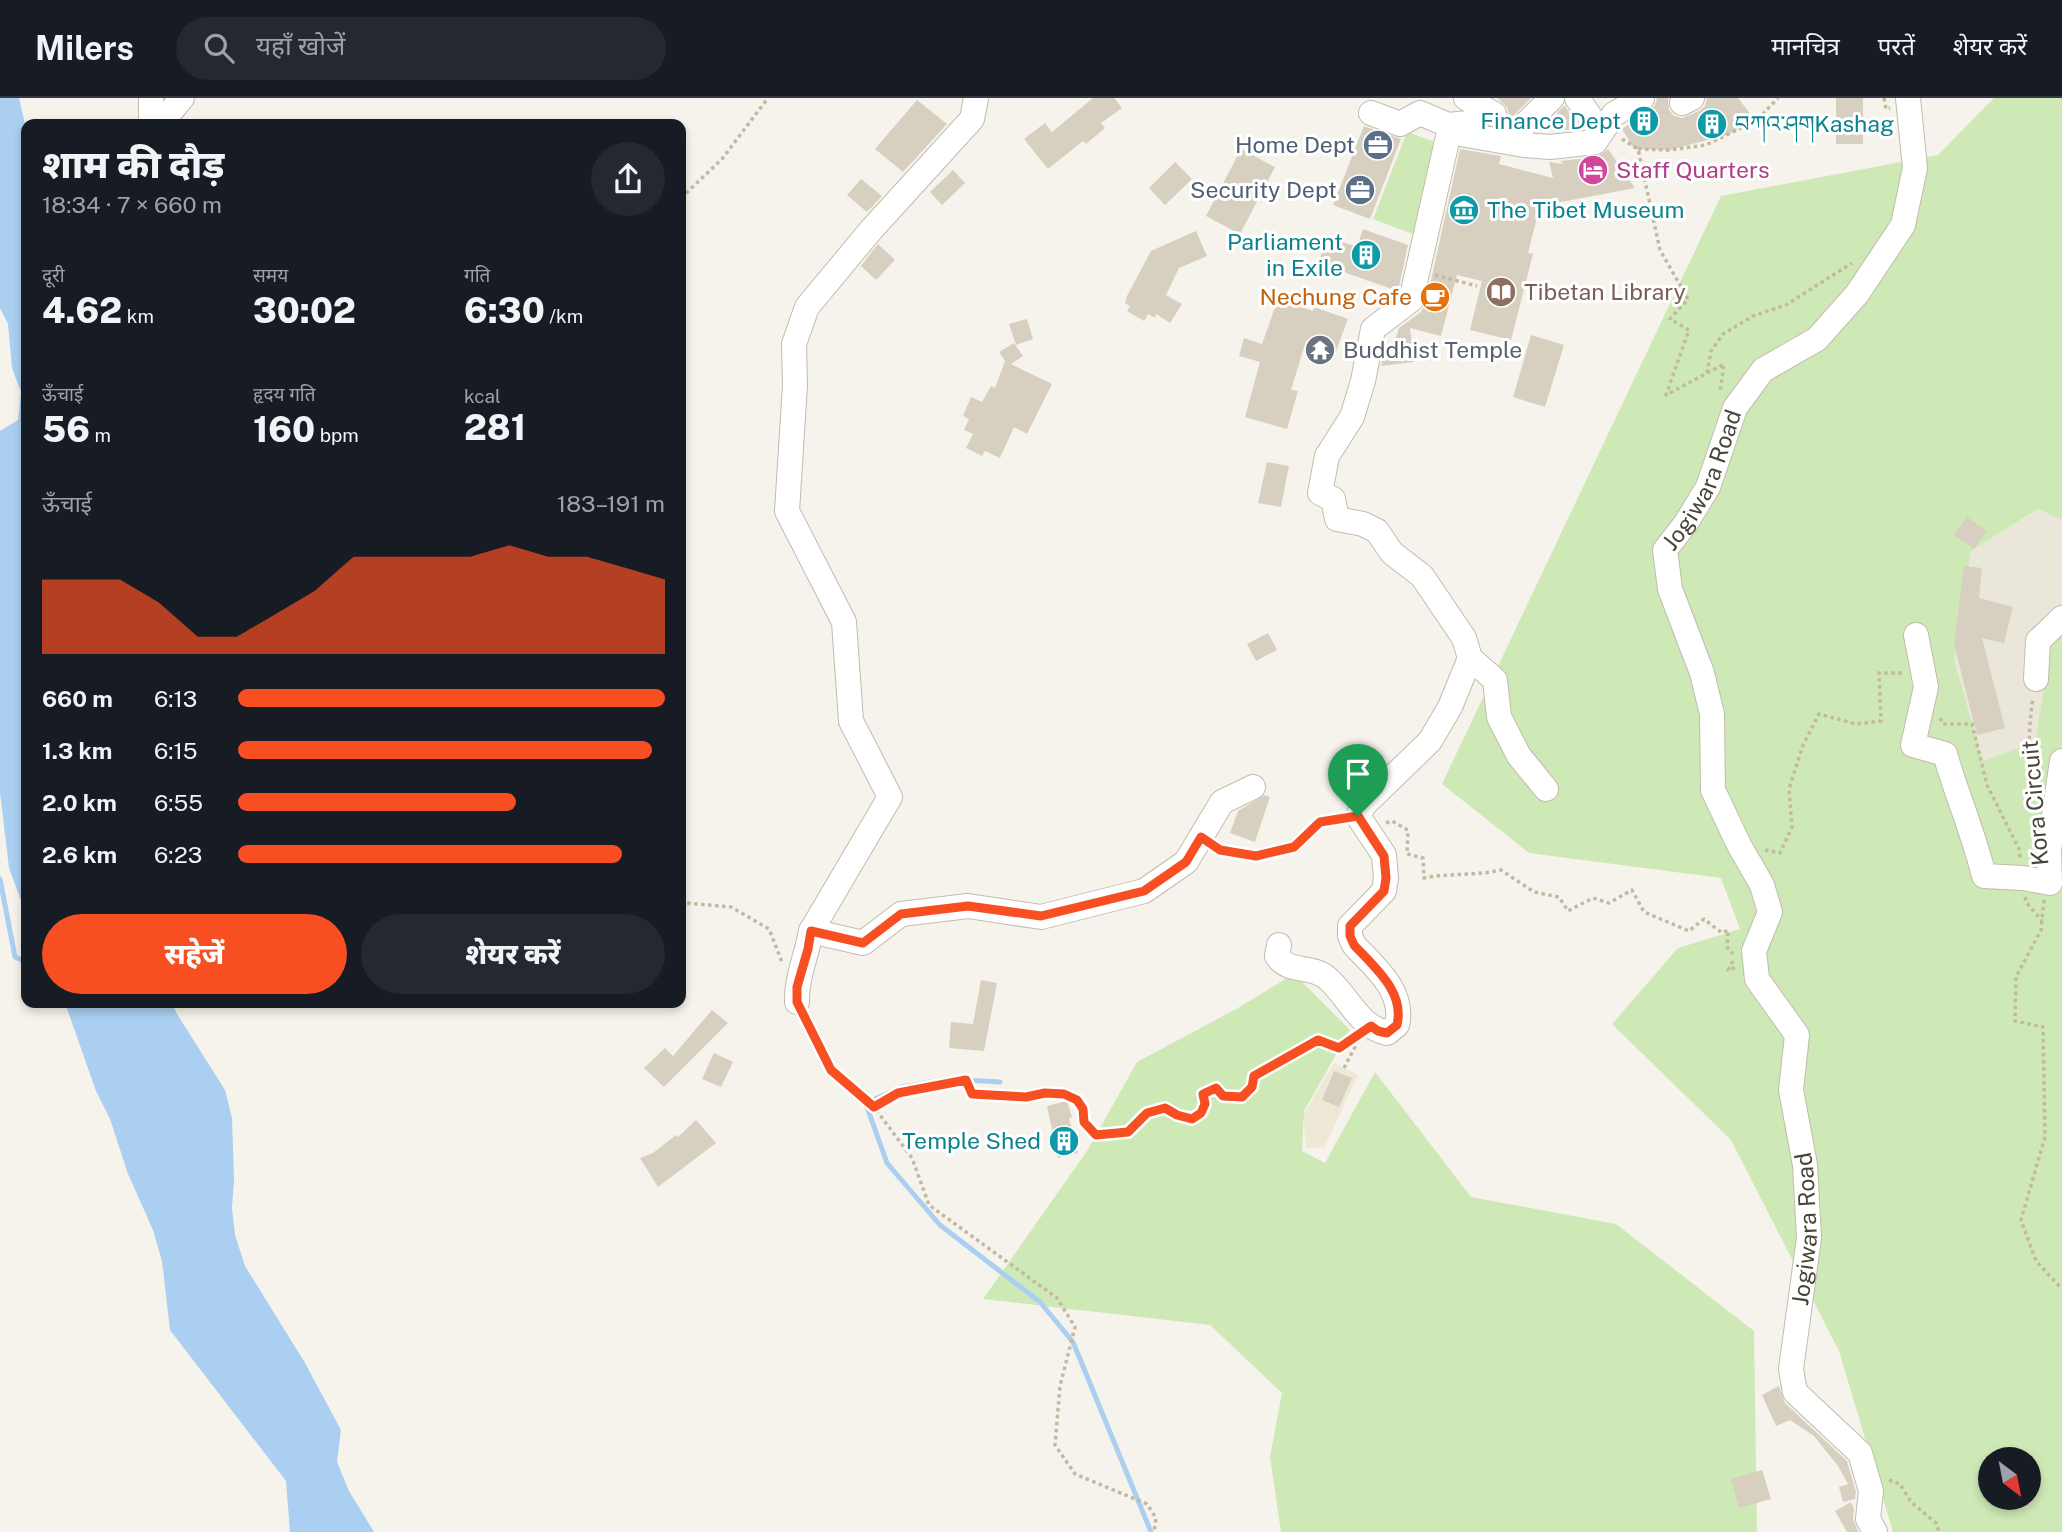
<!DOCTYPE html>
<html lang="hi">
<head>
<meta charset="utf-8">
<style>
	:root { --surface:#171b24; --page:#242831; --text:#f1f3f6; --muted:#9ea1a6; --line:#363941; --accent:#f74f22 }
	body { margin:0; font-family:"Public Sans","Noto Sans Devanagari","Noto Serif Tibetan",sans-serif; background:var(--page); color:var(--text); height:100vh; display:flex; flex-direction:column; font-size:26px; white-space:nowrap }
	* { box-sizing:border-box; margin:0 }
	p { font-size:23px; color:var(--muted) }
	.icon { flex:none; width:38px; height:38px; fill:none; stroke:currentColor; stroke-width:2; stroke-linecap:round; stroke-linejoin:round }
	.map { position:relative; flex:1; overflow:hidden }
	.side { position:absolute; left:21px; top:21px; width:665px; height:889px; display:flex; flex-direction:column; background:var(--surface); border-radius:14px; box-shadow:0 4px 10px #0003 }
	.side>* { flex:none }
	.needle { width:46px; rotate:148deg }
	.controls { position:absolute; left:1978px; top:1349px; display:grid; gap:14px }
	.controls a { display:grid; place-items:center; width:63px; height:63px; border-radius:50%; background:var(--surface); box-shadow:0 4px 10px #0003; font-size:35px }
	.pin { position:absolute; display:grid; place-items:center; width:60px; height:60px; color:#fff; margin:-72px -30px; border-radius:50% 50% 50% 0; rotate:-45deg; box-shadow:0 0 7px #0007 }
	.pin .icon { rotate:45deg }
	.round { display:grid; place-items:center; flex:none; width:74px; height:74px; border-radius:37px; background:var(--page) }
	.head { display:flex; align-items:center; justify-content:space-between; height:119px; padding:0 21px }
	h1 { font-size:38px; font-weight:800; line-height:52px }
	.metrics { display:grid; grid-template-columns:repeat(3,1fr); gap:10px; height:119px; padding:7px 21px }
	.metrics div { display:grid; align-content:center }
	.metrics b { font-size:35px; font-weight:800 }
	.metrics small { font-size:19px; font-weight:400 }
	.metrics p { font-size:19px }
	.chart { height:196px; padding:14px 21px }
	.chart p { display:flex; justify-content:space-between }
	.chart svg { width:100%; height:126px; margin-top:7px; fill:var(--accent); opacity:.7 }
	.primary-button { display:flex; gap:14px; margin-top:auto; padding:14px 21px }
	.primary-button a { flex:1; height:80px; border-radius:42px; background:var(--accent); color:#fff; font-size:28px; font-weight:800; line-height:80px; text-align:center }
	.primary-button a+a { background:var(--page); color:var(--text) }
	ul { padding:0 21px; list-style:none; font-size:23px }
	li { display:grid; grid-template-columns:112px 84px 1fr; align-items:center; height:52px }
	li i { height:18px; border-radius:9px; background:var(--accent) }
	header { display:flex; align-items:center; gap:42px; box-sizing:border-box; height:98px; padding:0 35px; background:var(--surface); border-bottom:2px solid var(--line) }
	header strong { font-size:33px }
	nav { display:flex; gap:38px; margin-inline-start:auto; font-size:24px }
	.search { width:490px; height:63px; background:var(--page); display:flex; align-items:center; gap:18px; box-sizing:border-box; padding:0 24px; border-radius:38px; color:var(--muted); font-size:26px }
	.map>svg:first-child { display:block }
</style>
</head>
<body>
<header>
<strong>Milers</strong>
<div class="search"><svg class="icon" aria-label="search" viewBox="0 0 24 24"><circle cx="10" cy="10" r="6"/><path d="M15 15l6 6"/></svg>यहाँ खोजें</div>
<nav><a>मानचित्र</a><a>परतें</a><a>शेयर करें</a></nav>
</header>
<div class="map">
<svg width="2062" height="1434" viewBox="0 0 2062 1434">
	<rect width="100%" height="100%" fill="#f6f3ec"/>
	<polygon fill="#eae6da" points="2039,411 2062,422 2062,534 2052,544 2035,644 1983,663 1954,561 1971,453"/>
	<polygon fill="#eee9d6" points="1334,965 1358,977 1324,1050 1306,1050 1303,1017"/>
	<g fill="#cfe9b6" fill-rule="evenodd">
		<path d="M1994,0H2062V422L2038,411L1971,453L1954,561L1983,663L2035,644L2052,544L2062,534V1434H1893L1839,1253L1731,1042L1612,926L1678,850L1740,831L1721,780L1529,755L1442,686L1721,98L1938,57ZM1990,1362H2028V1400H1990Z"/>
		<polygon points="1407,34 1441,46 1415,137 1373,121"/>
		<polygon points="1294,876 1350,932 1304,1013 1302,1053 1325,1065 1375,974 1471,1099 1616,1126 1754,1233 1757,1434 1281,1434 1270,1359 1282,1295 1210,1227 983,1201 1087,1053 1137,964 1238,910"/>
	</g>
	<g fill="#aacff0">
		<polygon points="0,0 19,0 26,30 26,537 21,555 26,601 26,816 9,770 0,694 0,333 18,322 21,294 12,270 8,226 0,210"/>
		<polygon points="65,905 172,905 177,916 225,992 232,1020 234,1082 232,1110 235,1137 245,1168 305,1265 341,1332 337,1364 349,1393 374,1434 290,1434 286,1383 170,1232 162,1163 153,1132 128,1076 110,1021 96,993"/>
	</g>
	<g fill="none" stroke-linecap="round" stroke-linejoin="round">
		<g stroke="#aacff0" stroke-width="5">
			<polyline points="0,781 15,859 26,864"/>
			<polyline points="863,998 887,1065 940,1127 1040,1204 1073,1244 1151,1434"/>
			<polyline points="875,1001 902,989 959,979 966,982 1000,984"/>
		</g>
	</g>
	<g fill="#d7d0c1">
		<polygon points="1093,0 1114,0 1122,10 1101,25 1105,30 1086,46 1083,43 1048,71 1024,41 1045,25 1052,34"/>
		<polygon points="1500,0 1531,0 1510,21 1507,9 1498,1"/>
		<polygon points="1657,0 1668,0 1669,12 1674,18 1682,20 1699,13 1705,8 1707,0 1738,0 1755,22 1727,37 1669,52 1634,51 1622,31 1650,12 1655,7"/>
		<rect x="1836" y="0" width="27" height="46"/>
		<polygon points="917,2 947,26 903,74 875,51"/>
		<polygon points="1565,8 1580,31 1539,33 1564,8"/>
		<polygon points="1364,28 1401,41 1370,121 1333,107"/>
		<polygon points="1241,51 1275,69 1240,136 1206,118"/>
		<polygon points="1460,51 1501,58 1499,66 1553,80 1549,64 1564,66 1560,63 1597,59 1608,51 1635,90 1540,108 1528,155 1533,156 1511,242 1470,232 1482,183 1457,177 1441,238 1410,230 1414,264 1381,268 1385,248 1394,247 1399,230 1421,214 1426,205"/>
		<polygon points="1175,64 1192,81 1165,107 1149,90"/>
		<polygon points="953,72 965,85 942,107 930,94"/>
		<polygon points="861,81 882,98 867,114 847,97"/>
		<polygon points="1363,131 1408,147 1398,193 1318,165 1328,139 1357,149"/>
		<polygon points="1196,133 1207,158 1179,170 1166,197 1182,206 1170,225 1156,216 1155,220 1148,216 1144,223 1127,213 1130,208 1125,205 1127,198 1151,153"/>
		<polygon points="878,146 895,162 876,182 861,168"/>
		<polygon points="1278,201 1313,213 1314,209 1348,221 1336,253 1306,243 1291,292 1298,293 1287,331 1245,319 1260,264 1239,258 1244,240 1262,246"/>
		<polygon points="1027,221 1033,241 1016,247 1009,226"/>
		<polygon points="1531,237 1564,247 1545,309 1513,299"/>
		<polygon points="1014,245 1023,258 1011,266 1052,286 1027,336 1014,329 1000,360 985,353 982,358 966,350 973,336 964,332 969,321 963,318 971,299 982,304 991,288 995,290 1005,263 999,254"/>
		<polygon points="1267,364 1289,368 1281,409 1258,405"/>
		<polygon points="1967,419 1987,433 1974,451 1954,437"/>
		<polygon points="1964,468 1982,470 1979,500 2013,509 2004,545 1982,540 2005,630 1977,637 1954,546"/>
		<polygon points="1268,535 1277,552 1256,563 1247,546"/>
		<polygon points="1265,697 1270,699 1255,744 1230,735 1238,713"/>
		<polygon points="981,882 997,885 984,953 949,950 951,924 973,926"/>
		<polygon points="712,912 728,925 664,989 644,970 665,950 673,958"/>
		<polygon points="714,955 733,964 721,989 702,981"/>
		<polygon points="1334,973 1352,980 1339,1009 1322,1002"/>
		<polygon points="1067,1003 1072,1019 1069,1020 1078,1055 1058,1060 1047,1008"/>
		<polygon points="696,1022 716,1045 658,1089 640,1060 653,1055 676,1037 678,1039"/>
		<polygon points="1779,1288 1785,1305 1847,1363 1856,1394 1855,1401 1843,1404 1839,1389 1848,1386 1838,1368 1814,1338 1790,1322 1776,1328 1762,1297"/>
		<polygon points="1762,1372 1771,1401 1739,1410 1731,1381"/>
		<polygon points="1851,1404 1854,1411 1853,1420 1858,1434 1847,1434 1835,1413"/>
	</g>
	<g fill="none" stroke-linecap="round" stroke-linejoin="round">
		<g stroke="#c1bcae" stroke-width="26">
			<g id="minor">
				<polyline points="151,0 151,26"/>
				<polyline points="1466,0 1494,16"/>
				<polyline points="1577,0 1601,34"/>
				<polyline points="1682,5 1692,0"/>
				<polyline points="1371,15 1400,26 1420,15 1448,27 1469,25"/>
				<polyline points="160,26 182,0"/>
				<polyline points="1520,36 1521,30 1552,0"/>
				<path d="M1916,537L1926,589L1913,647L1945,656C1957,698 1974,736 1984,778L2023,780L2050,785L2049,752L2062,663"/>
				<polyline points="2036,581 2038,543 2062,520"/>
				<polyline points="1546,691 1519,658 1499,619 1495,582 1470,560 1464,540 1422,478 1392,455 1377,433 1363,426 1337,421 1333,401 1320,395 1327,358 1352,319 1363,283 1373,231 1411,202 1449,34 1524,47 1550,49 1595,44 1614,16 1642,0"/>
				<polyline points="811,833 863,845 901,816 968,808 1041,819 1144,793 1186,764 1222,704 1253,689"/>
				<path d="M1279,847L1277,858C1288,875 1310,867 1326,879C1348,897 1357,928 1387,935L1397,927C1405,894 1375,869 1354,847L1350,838V828L1384,793L1386,780L1384,757L1358,718L1364,707L1430,643L1450,609L1470,560"/>
				<path d="M797,904C796,880 807,857 811,833L890,699L851,623L844,524L787,413L795,287L794,246L807,209L871,132L972,21L976,0"/>
				<path id="s1" d="M1875,1434L1868,1421L1871,1393L1860,1355L1795,1294L1791,1271L1809,1140L1805,1067L1791,992L1797,937L1757,881L1754,853L1770,814L1762,787L1739,747L1713,692L1712,616L1702,575L1670,491L1665,452L1686,425L1708,389L1735,310L1763,272L1817,241L1857,196L1903,127L1915,70L1908,0"/>
			</g>
		</g>
		<g stroke="#c3b9a0" stroke-width="3.5" stroke-dasharray="3.5 3.5" stroke-linecap="butt">
			<polyline points="1884,0 1886,11 1890,10"/>
			<polyline points="1622,41 1638,51 1660,152 1688,201 1670,221 1689,232 1666,297 1724,266 1720,294"/>
			<polyline points="1638,51 1669,52 1706,47 1757,22 1778,0"/>
			<polyline points="681,100 722,61 768,0"/>
			<polyline points="1435,177 1477,188"/>
			<polyline points="1707,275 1711,253 1723,236 1753,218 1786,207 1852,165"/>
			<polyline points="1940,620 1943,626 1972,626 1987,687 2019,751 2020,760"/>
			<path d="M2033,711C2029,673 2027,638 2033,600"/>
			<path d="M1386,725L1392,723L1408,732L1407,756L1423,760L1424,780C1449,775 1475,778 1501,772L1534,794L1559,799L1568,813L1593,800L1609,805L1632,792L1644,814L1689,833L1704,821L1722,835L1728,832L1727,849L1733,856"/>
			<polyline points="1217,750 1256,758 1294,749 1320,724 1340,721"/>
			<polyline points="1765,752 1780,755 1792,729 1789,691 1803,647 1819,616 1856,626 1881,623 1879,575 1902,575"/>
			<polyline points="2025,799 2026,804 2042,823"/>
			<polyline points="681,802 686,805 731,809 769,831 782,864"/>
			<polyline points="2044,802 2041,832 2016,879 2015,923 2043,929 2045,1039 2021,1122 2036,1163 2062,1191"/>
			<polyline points="1733,863 1728,872 1737,869"/>
			<polyline points="805,920 831,973 874,1009 912,1060 929,1107 1057,1200 1075,1229 1060,1288 1055,1347 1075,1376 1147,1406 1156,1420 1154,1434"/>
			<polyline points="1344,970 1358,943"/>
			<path d="M874,1009L898,995L966,982L972,996L1026,999L1045,995L1064,996L1077,1001L1083,1011L1085,1024L1096,1037L1128,1034L1147,1015L1165,1010L1177,1017L1192,1021C1203,1014 1206,1009 1203,996L1216,990L1223,998L1242,999L1252,989L1254,978L1318,942L1339,950L1356,939"/>
			<polyline points="1889,1382 1900,1386 1911,1404 1936,1425 1939,1434"/>
		</g>
		<use href="#minor" stroke="#fff" stroke-width="24"/>
	</g>
	<g fill="none" stroke-linecap="round" stroke-linejoin="round">
		<g stroke="#fff" stroke-width="14">
			<path id="route" d="M1358,718L1384,758L1386,780L1384,793L1350,828V838L1354,847C1375,870 1405,894 1397,927L1387,935L1378,933L1371,928L1339,950L1318,942L1254,978L1252,989L1242,999L1223,998L1216,990L1203,996L1205,1006L1201,1015L1192,1021L1177,1017L1165,1010L1147,1015L1128,1034L1096,1037L1084,1024L1083,1011L1077,1002L1064,996L1045,995L1026,999L972,996L966,982L898,995L874,1009L831,972L797,904V889L808,851L811,833L863,845L901,816L968,808L1041,818L1144,793L1186,764L1201,739L1220,752L1256,758L1294,749L1320,724Z"/>
		</g>
		<use href="#route" stroke="#f74f22" stroke-width="9"/>
	</g>
	<defs>
		<g id="building-disc" transform="scale(1.575)"><circle r="9.5" fill="#0f9aa8" stroke="#fff"/><path d="M-4-6H4V6H1V3H-1V6H-4ZM-2.5-4.3h1.7v1.8h-1.7ZM.8-4.3h1.7v1.8H.8ZM-2.5-1h1.7V.8h-1.7ZM.8-1h1.7V.8H.8Z" fill="#fff"/></g>
		<g id="office-disc" transform="scale(1.575)"><circle r="9.5" fill="#5c6f8a" stroke="#fff"/><path d="M-6-3h4V-5.5h4V-3h4V5H-6ZM-1-4.5V-3h2v-1.5ZM-6 0V1H6V0Z" fill="#fff"/></g>
		<g id="hotel-disc" transform="scale(1.575)"><circle r="9.5" fill="#d1479c" stroke="#fff"/><path d="M-6-4.5h1.5V1H6V5H4.5V3h-9V5H-6ZM-4 0a1.8 1.8 0 1 1 3.6 0ZM.5 0V-2.5h3Q6-2.5 6 0Z" fill="#fff"/></g>
		<g id="museum-disc" transform="scale(1.575)"><circle r="9.5" fill="#0f9aa8" stroke="#fff"/><path d="M0-6L6-3V-2H-6V-3ZM-5-1h2V3h-2ZM-1-1h2V3h-2ZM3-1h2V3H3ZM-6 4H6V6H-6Z" fill="#fff"/></g>
		<g id="library-disc" transform="scale(1.575)"><circle r="9.5" fill="#8d6e63" stroke="#fff"/><path d="M-6-4Q-3-5.5-.7-3.5V5Q-3 3-6 4ZM6-4Q3-5.5 .7-3.5V5Q3 3 6 4Z" fill="#fff"/></g>
		<g id="cafe-disc" transform="scale(1.575)"><circle r="9.5" fill="#e8710a" stroke="#fff"/><path d="M-5.5-4.5H6V0H3Q3 3.5 0 3.5H-2.5Q-5.5 3.5-5.5 0ZM3-3.2v2h1.7v-2ZM-6 4.5H4V6H-6Z" fill="#fff"/></g>
		<g id="temple-disc" transform="scale(1.575)"><circle r="9.5" fill="#6b7280" stroke="#fff"/><path d="M0-6L5-2H3V0L6.5 2.5H4V6H1.5V3h-3V6H-4V2.5H-6.5L-3 0V-2H-5Z" fill="#fff"/></g>
	</defs>
	<g fill-rule="evenodd">
		<use href="#building-disc" x="1644" y="23"/>
		<use href="#building-disc" x="1712" y="26"/>
		<use href="#office-disc" x="1378" y="47"/>
		<use href="#hotel-disc" x="1593" y="72"/>
		<use href="#office-disc" x="1360" y="92"/>
		<use href="#museum-disc" x="1464" y="112"/>
		<use href="#building-disc" x="1366" y="157"/>
		<use href="#library-disc" x="1501" y="194"/>
		<use href="#cafe-disc" x="1435" y="199"/>
		<use href="#temple-disc" x="1320" y="252"/>
		<use href="#building-disc" x="1064" y="1043"/>
	</g>
	<g text-anchor="middle" stroke-width="6" stroke-linejoin="round" paint-order="stroke">
		<g font-size="23" fill="#0d838f" stroke="#fff" text-anchor="end">
			<text x="1621" y="31">Finance Dept</text>
			<text x="1735" y="34" text-anchor="start">བཀའ་ཤགKashag</text>
			<text x="1487" y="120" text-anchor="start">The Tibet Museum</text>
			<text x="1343" y="152">Parliament<tspan x="1343" dy="26">in Exile</tspan></text>
			<text x="1041" y="1051">Temple Shed</text>
		</g>
		<g font-size="23" fill="#4e5e75" stroke="#fff" text-anchor="end">
			<text x="1355" y="55">Home Dept</text>
			<text x="1337" y="100">Security Dept</text>
		</g>
		<g font-size="23" fill="#b23c85" stroke="#fff" text-anchor="start">
			<text x="1616" y="80">Staff Quarters</text>
		</g>
		<g font-size="23" fill="#785e54" stroke="#fff" text-anchor="start">
			<text x="1524" y="202">Tibetan Library</text>
		</g>
		<g font-size="23" fill="#c56008" stroke="#fff" text-anchor="end">
			<text x="1412" y="207">Nechung Cafe</text>
		</g>
		<g font-size="23" fill="#5b616d" stroke="#fff" text-anchor="start">
			<text x="1343" y="260">Buddhist Temple</text>
		</g>
		<g font-size="23" fill="#4a4539" stroke="#fff">
			<text dy="8" stroke="none"><textPath href="#s1" startOffset="1134">Jogiwara Road</textPath></text>
			<text transform="translate(2035 705) rotate(-95)" y="8">Kora Circuit</text>
			<text dy="8" stroke="none"><textPath href="#s1" startOffset="336">Jogiwara Road</textPath></text>
		</g>
	</g>
</svg>
<div class="controls">
<a><svg class="needle" viewBox="-14 -14 28 28"><path d="M0-13l5 13h-10z" fill="#e53935"/><path d="M0 13l5-13h-10z" fill="#9ea1a6"/></svg></a>
</div>
<div class="pin" style="left:1358px;top:718px;background:#1e9e55"><svg class="icon" aria-label="arrive" viewBox="0 0 24 24"><path d="M6 21V4h12l-3 4 3 4H6"/></svg></div>
<section class="side">
<div class="head"><div><h1>शाम की दौड़</h1><p>18:34 · 7 × 660 m</p></div><a class="round"><svg class="icon" aria-label="share" viewBox="0 0 24 24"><path d="M12 15V3M7 8l5-5 5 5M5 13v7h14v-7"/></svg></a></div>
<div class="metrics">
<div><p>दूरी</p><b>4.62<small> km</small></b></div>
<div><p>समय</p><b>30:02</b></div>
<div><p>गति</p><b>6:30<small> /km</small></b></div>
</div>
<div class="metrics">
<div><p>ऊँचाई</p><b>56<small> m</small></b></div>
<div><p>हृदय गति</p><b>160<small> bpm</small></b></div>
<div><p>kcal</p><b>281</b></div>
</div>
<div class="chart"><p><span>ऊँचाई</span>183–191 m</p>
<svg viewBox="0 0 160 44" preserveAspectRatio="none"><path d="M0 44V18L10 18L20 18L30 26L40 38L50 38L60 30L70 22L80 10L90 10L100 10L110 10L120 6L130 10L140 10L150 14L160 18V44z"/></svg>
</div>
<ul>
<li><b>660 m</b>6:13<i style="width:100%"></i></li>
<li><b>1.3 km</b>6:15<i style="width:97%"></i></li>
<li><b>2.0 km</b>6:55<i style="width:65%"></i></li>
<li><b>2.6 km</b>6:23<i style="width:90%"></i></li>
</ul>
<div class="primary-button"><a>सहेजें</a><a>शेयर करें</a></div>
</section>
</div>
</body>
</html>
